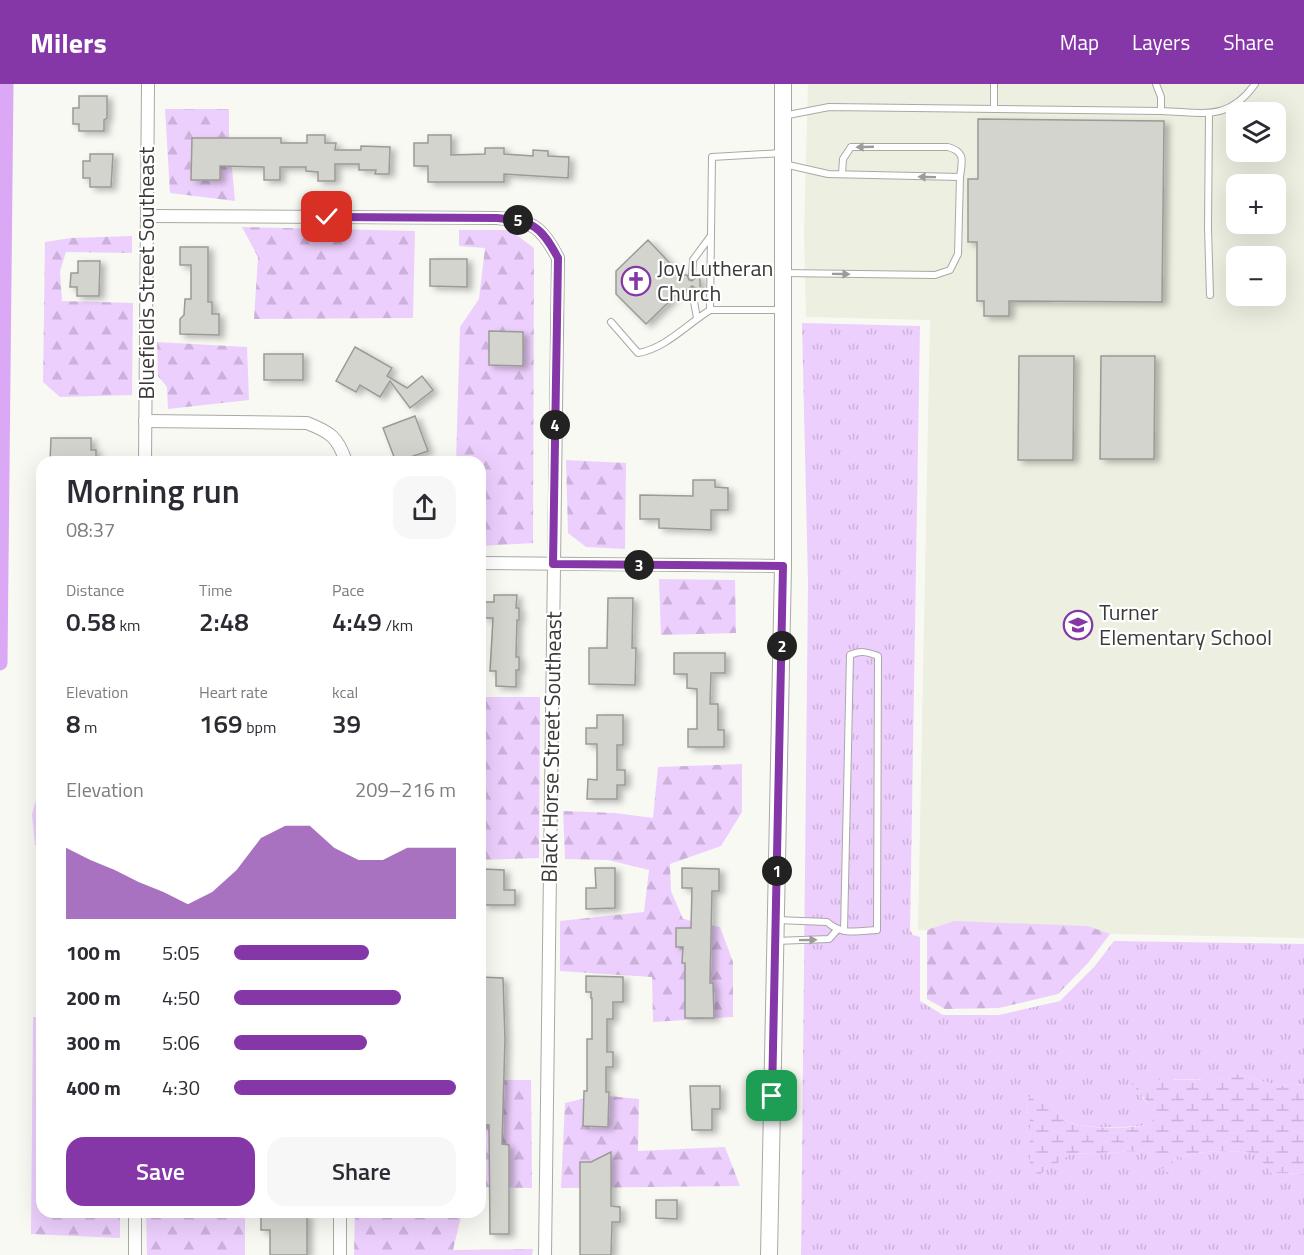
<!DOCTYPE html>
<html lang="en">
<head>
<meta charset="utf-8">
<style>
	:root { --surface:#fff; --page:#f7f7f7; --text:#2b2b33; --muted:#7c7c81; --accent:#8537a8 }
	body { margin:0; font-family:"Titillium Web",sans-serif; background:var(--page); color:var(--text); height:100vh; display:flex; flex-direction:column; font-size:22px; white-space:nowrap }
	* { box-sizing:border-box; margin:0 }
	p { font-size:20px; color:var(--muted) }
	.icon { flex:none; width:33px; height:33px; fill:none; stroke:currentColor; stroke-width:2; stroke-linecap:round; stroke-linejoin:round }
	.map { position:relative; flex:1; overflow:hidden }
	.side { position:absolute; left:36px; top:372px; width:450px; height:762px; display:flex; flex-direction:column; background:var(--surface); border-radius:18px; box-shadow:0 6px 24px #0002 }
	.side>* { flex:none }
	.tools { position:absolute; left:1226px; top:18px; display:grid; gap:12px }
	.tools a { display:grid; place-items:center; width:60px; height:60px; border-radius:12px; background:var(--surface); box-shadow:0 6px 24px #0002; font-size:30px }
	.pin { position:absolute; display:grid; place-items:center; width:51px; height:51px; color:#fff; margin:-26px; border-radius:12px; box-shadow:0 3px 9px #0006 }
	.km { position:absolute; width:30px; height:30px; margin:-15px; border-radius:50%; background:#222; color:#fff; font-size:16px; line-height:30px; text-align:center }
	.round { display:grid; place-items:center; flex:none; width:63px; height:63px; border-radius:18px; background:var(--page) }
	.overview { display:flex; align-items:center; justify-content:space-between; height:102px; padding:0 30px }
	h1 { font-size:33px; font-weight:600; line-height:45px }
	.figures { display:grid; grid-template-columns:repeat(3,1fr); gap:9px; height:102px; padding:6px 30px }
	.figures div { display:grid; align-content:center }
	.figures b { font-size:26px; font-weight:600 }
	.figures small { font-size:16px; font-weight:400 }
	.figures p { font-size:16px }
	.chart { height:168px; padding:12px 30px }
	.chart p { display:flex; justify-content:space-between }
	.chart svg { width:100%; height:108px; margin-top:6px; fill:var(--accent); opacity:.7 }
	.primary-button { display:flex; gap:12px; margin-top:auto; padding:12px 30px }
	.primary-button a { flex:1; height:69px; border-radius:18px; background:var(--accent); color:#fff; font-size:24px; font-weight:600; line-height:69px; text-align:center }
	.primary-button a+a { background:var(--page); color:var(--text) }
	ul { padding:0 30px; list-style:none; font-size:20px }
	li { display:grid; grid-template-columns:96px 72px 1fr; align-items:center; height:45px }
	li i { height:15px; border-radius:8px; background:var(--accent) }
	header { display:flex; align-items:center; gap:36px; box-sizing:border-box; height:84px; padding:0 30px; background:var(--accent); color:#fff }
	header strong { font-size:28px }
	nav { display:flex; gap:33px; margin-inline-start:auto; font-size:21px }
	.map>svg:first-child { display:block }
</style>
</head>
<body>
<header>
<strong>Milers</strong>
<nav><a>Map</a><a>Layers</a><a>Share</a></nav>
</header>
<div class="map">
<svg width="1304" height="1171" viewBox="0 0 1304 1171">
	<defs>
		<pattern id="grass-tufts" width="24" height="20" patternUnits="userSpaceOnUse" patternTransform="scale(1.5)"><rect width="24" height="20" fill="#edcffd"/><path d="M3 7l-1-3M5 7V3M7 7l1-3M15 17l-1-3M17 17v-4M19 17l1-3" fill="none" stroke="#ccb2da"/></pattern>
		<pattern id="forest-firs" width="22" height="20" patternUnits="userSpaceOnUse" patternTransform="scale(1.5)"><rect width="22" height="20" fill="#edcffd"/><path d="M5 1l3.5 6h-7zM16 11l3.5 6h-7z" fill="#ccb2da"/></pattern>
		<pattern id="wetland-marsh" width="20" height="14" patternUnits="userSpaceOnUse" patternTransform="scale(1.5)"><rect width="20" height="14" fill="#edcffd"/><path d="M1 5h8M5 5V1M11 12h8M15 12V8" fill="none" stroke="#ccb2da"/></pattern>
		<filter id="shadow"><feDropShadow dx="5" dy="3" stdDeviation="3" flood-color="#0004"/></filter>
	</defs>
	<rect width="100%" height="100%" fill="#f8f9f3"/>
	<path fill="#edefe1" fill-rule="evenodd" d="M808,0H1304V854L918,846L930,236L806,233L804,151ZM1236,28H1275V68H1236ZM1236,100H1275V140H1236ZM1236,172H1275V212H1236Z"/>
	<path fill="url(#grass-tufts)" d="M802,239L920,242L910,846L913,851L920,853V917L943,931H999L1060,917L1094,883L1114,857L1304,860V1000L1279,1002L1238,990L1228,995H1174L1141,1013L1150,1021L1156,1029L1150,1041C1130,1043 1086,1046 1069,1038C1060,1034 1046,1015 1039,1007L1026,1022L1030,1039V1088L1040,1089L1070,1070L1147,1067L1168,1090L1174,1076C1201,1064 1228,1067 1257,1069L1272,1089L1304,1090V1171H801L808,499Z"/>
	<g fill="url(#forest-firs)">
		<polygon points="165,25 229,25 229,51 235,117 170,109"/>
		<polygon points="242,143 415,147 413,234 254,235 258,173"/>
		<polygon points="459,146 510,146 534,164 533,459 480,462 480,378 456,378 460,243 479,215 485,164 459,162"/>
		<polygon points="132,152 132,169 66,168 60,187 62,217 133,219 132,311 60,313 43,298 45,158 71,154"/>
		<polygon points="157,258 247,263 249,316 168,325 167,303 158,292"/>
		<polygon points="566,376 626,379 625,465 586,463 568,449"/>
		<polygon points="36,471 42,471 42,611 37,611"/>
		<polygon points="659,495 735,496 736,549 661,551"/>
		<polygon points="480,613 540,613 539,774 480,776"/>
		<polygon points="742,680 742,728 721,762 670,780 671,807 683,835 720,843 733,878 733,933 653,938 652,893 560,887 560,837 644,828 649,786 608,776 565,775 563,727 615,729 653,734 658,683"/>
		<polygon points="39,705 42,706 42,762 35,761 32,730"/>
		<polygon points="954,837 1088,842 1110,850 1088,879 1058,910 999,924 945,925 927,915 927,846"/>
		<polygon points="33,933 42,933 42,1128 120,1128 120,1154 31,1150"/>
		<polygon points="480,996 531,996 532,1104 480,1103"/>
		<polygon points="599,1011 639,1015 638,1067 725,1063 740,1102 561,1104 565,1019"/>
		<polygon points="146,1128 247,1128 245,1135 245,1171 147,1171"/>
		<polygon points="355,1128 462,1128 453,1166 533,1165 532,1171 354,1171"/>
	</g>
	<path fill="url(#wetland-marsh)" d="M1238,990L1279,1002L1304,1000V1090L1271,1089L1256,1069C1228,1067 1201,1064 1174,1076L1168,1091L1147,1067L1071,1070L1040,1090L1030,1089V1039L1026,1022L1031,1010L1039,1007C1046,1014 1060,1034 1069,1038C1086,1046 1131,1044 1150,1041L1156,1029L1132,1000L1136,996L1228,995Z"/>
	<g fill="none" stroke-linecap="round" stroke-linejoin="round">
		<polyline stroke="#dba8f6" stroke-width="15" points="0,579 6,0"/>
	</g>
	<g fill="#d4d4cf" stroke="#9a9b96" stroke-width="1.5" filter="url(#shadow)">
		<polygon points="79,12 107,12 107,34 104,36 104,47 79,47 79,40 73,40 73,24 79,24"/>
		<polygon points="978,35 1164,37 1162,218 1009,217 1009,232 984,232 984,217 977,217 977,158 968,158 968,95 978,95"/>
		<polygon points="307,51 325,51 325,59 336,59 335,66 361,66 361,62 390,63 389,90 375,90 376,86 359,86 359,80 335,80 335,97 318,97 318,88 306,87 306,83 280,83 280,96 264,96 264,83 220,82 220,96 191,96 192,54 281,54 281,59 307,59"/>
		<polygon points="428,51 451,51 451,71 485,70 485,64 504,64 504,70 533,72 533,66 548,67 548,72 569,73 568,94 504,90 504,98 428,98 428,82 414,82 414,59 428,59"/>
		<polygon points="90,70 113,70 111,103 90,103 90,94 83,94 83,77 90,77"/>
		<polygon points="648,156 681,191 687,191 689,196 692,197 697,192 700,192 700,207 692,202 687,206 681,206 646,240 616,210 616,187"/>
		<polygon points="180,163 208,163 208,218 212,218 212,230 219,230 219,251 180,250 180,235 184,231 185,215 191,215 191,181 180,181"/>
		<polygon points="430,175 467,175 467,203 430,202"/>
		<polygon points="78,177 100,177 99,212 77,212 77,203 70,203 71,189 78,189"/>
		<polygon points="489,247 523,248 523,282 489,281"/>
		<polygon points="355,263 392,284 387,292 407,304 422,292 433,306 410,324 390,297 380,313 360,301 356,308 336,297"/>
		<rect x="264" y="270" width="39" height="26"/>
		<polygon points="1019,272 1074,272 1073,376 1018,376"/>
		<polygon points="1101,272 1155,272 1154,375 1100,375"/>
		<polygon points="415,332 428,367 396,378 383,344"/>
		<polygon points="51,354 91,354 91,366 96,366 96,378 50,378"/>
		<polygon points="693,396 715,396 715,403 728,404 728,426 711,426 711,446 659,444 659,435 640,435 640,411 693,412"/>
		<polygon points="494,511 517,511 516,524 519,524 519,536 517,536 516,573 519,573 519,586 516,586 516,603 496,602 496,587 490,587 493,534 484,534 485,518 494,518"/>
		<polygon points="608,514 633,514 632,564 636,564 635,601 589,600 589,564 607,564"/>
		<polygon points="674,569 725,569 725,589 711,589 710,620 718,620 718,646 724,646 724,663 688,663 688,645 697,645 697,605 687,604 687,590 674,590"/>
		<polygon points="597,631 623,631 623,661 617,661 617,686 625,686 625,701 617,701 617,715 587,715 588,695 597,696 597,660 586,660 586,644 597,644"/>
		<polygon points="595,784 615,784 615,824 586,825 586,804 596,804"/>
		<polygon points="682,784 719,785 719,807 712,807 710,899 713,899 714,934 685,934 685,879 682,879 683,863 676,863 676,844 691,844 692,804 682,804"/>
		<polygon points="483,785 504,786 504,806 515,806 515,821 483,821 483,813 480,811 480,806 483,805"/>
		<polygon points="586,892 623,893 623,918 613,918 613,935 607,935 607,968 613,968 613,983 606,983 606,1008 609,1008 608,1043 583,1042 584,1007 587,1007 587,955 592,955 592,914 591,914 591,908 586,908"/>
		<polygon points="480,893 503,894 505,955 502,1060 509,1061 509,1150 490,1150 489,1041 480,1041 480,1002 485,1002 485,971 480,971 480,959 485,959 485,932 480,932"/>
		<polygon points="690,1002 720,1002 720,1025 712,1025 712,1046 692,1046"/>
		<polygon points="611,1068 611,1122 620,1123 620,1138 612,1138 611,1171 580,1171 580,1078 591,1078"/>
		<polygon points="656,1116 677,1116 677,1135 656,1134"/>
		<polygon points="267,1128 298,1128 298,1130 307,1130 307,1171 270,1171 270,1146 261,1146 261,1132 267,1132"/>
	</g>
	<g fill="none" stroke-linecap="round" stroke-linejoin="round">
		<g stroke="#a9a9a4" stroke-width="8">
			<g id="lane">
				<polyline points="1156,0 1161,13 1161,27"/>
				<polyline points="994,25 994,0"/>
				<polyline points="1209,30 1208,144 1210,211"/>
				<path d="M783,32L829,23L1161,27C1203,28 1228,38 1255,0"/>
				<path d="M842,90L843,75L851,63H948C966,68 962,77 960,93"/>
				<polyline points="783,189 935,191 950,186 958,170 960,93 828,90 784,80"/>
				<polyline points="692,192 693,176 710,153"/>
				<polyline points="692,207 697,234"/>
				<polyline points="782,226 710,226 712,73 782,69"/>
				<path d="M611,238L638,269C666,264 686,241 710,226"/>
				<path d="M777,836L827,838C843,852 858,847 877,846L878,572C867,568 860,566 850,571L844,847"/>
				<polyline points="775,857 829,855 837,846"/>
			</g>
		</g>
		<g stroke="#a9a9a4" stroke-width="14">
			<g id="street">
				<path d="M147,132L497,134C533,137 541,142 558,174L545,1171"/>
				<path d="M145,337L307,339C330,348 338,353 346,378"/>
				<polyline points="145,378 148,0"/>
				<polyline points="480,479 783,482"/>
				<polyline points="135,1171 135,1128"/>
				<polyline points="340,1171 340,1128"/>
			</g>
		</g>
		<g stroke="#a9a9a4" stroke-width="18">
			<polyline id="secondary" points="769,1171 783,482 783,0"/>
		</g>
		<use href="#lane" stroke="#fff" stroke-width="6"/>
		<use href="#street" stroke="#fff" stroke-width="12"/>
		<use href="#secondary" stroke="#fff" stroke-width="16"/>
	</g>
	<defs><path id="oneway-solid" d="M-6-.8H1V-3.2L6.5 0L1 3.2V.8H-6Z" transform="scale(1.5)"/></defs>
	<g fill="#9c9c9c">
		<use href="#oneway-solid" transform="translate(865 63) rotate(178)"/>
		<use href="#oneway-solid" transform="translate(927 93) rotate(-179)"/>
		<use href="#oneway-solid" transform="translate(841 190) rotate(1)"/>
		<use href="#oneway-solid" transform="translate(808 856) rotate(-1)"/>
	</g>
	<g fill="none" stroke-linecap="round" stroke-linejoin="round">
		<g stroke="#fff" stroke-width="12">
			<path id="route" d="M327,133L497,134C533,137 541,142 558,174L553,480L783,482L772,1012"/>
		</g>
		<use href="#route" stroke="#8537a8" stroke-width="8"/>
	</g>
	<defs>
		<g id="church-ring" transform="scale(1.5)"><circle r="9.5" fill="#fff" stroke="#8537a8" stroke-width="1.5"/><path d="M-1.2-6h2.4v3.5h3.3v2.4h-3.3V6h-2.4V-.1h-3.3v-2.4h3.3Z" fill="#8537a8"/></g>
		<g id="school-ring" transform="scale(1.5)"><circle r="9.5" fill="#fff" stroke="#8537a8" stroke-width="1.5"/><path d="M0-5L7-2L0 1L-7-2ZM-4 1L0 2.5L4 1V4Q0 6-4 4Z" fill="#8537a8"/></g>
	</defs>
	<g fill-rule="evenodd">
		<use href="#church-ring" x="636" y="197"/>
		<use href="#school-ring" x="1078" y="541"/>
	</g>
	<g text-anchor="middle" stroke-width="4.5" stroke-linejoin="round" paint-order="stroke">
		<g font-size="22" fill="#3a3a38" stroke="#fff" text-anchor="start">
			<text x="657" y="192">Joy Lutheran<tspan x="657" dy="25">Church</tspan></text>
			<text x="1099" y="536">Turner<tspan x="1099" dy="25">Elementary School</tspan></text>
		</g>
		<g font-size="22" fill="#3a3a38" stroke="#fff">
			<text transform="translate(146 189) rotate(-90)" y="8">Bluefields Street Southeast</text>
			<text transform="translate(551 663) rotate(-89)" y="8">Black Horse Street Southeast</text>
		</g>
	</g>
</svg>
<div class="tools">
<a><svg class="icon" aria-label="layers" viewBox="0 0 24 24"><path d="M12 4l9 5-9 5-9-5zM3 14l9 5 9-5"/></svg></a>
<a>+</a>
<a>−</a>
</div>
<div class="pin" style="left:772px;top:1012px;background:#1e9e55"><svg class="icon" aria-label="arrive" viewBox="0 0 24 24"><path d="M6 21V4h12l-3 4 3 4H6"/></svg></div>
<div class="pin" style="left:327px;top:133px;background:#d93025"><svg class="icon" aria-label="check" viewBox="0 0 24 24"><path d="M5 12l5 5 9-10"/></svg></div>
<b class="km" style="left:777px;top:787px">1</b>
<b class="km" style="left:782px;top:562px">2</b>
<b class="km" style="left:639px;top:481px">3</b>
<b class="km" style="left:555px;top:341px">4</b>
<b class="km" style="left:518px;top:136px">5</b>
<section class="side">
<div class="overview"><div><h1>Morning run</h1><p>08:37</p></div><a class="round"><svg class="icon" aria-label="share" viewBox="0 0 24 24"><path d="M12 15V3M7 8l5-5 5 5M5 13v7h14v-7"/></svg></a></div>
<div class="figures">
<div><p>Distance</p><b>0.58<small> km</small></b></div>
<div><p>Time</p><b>2:48</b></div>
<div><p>Pace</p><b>4:49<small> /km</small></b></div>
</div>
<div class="figures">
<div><p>Elevation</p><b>8<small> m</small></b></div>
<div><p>Heart rate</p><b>169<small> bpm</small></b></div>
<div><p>kcal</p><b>39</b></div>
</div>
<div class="chart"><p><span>Elevation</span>209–216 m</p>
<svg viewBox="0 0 160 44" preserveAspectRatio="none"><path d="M0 44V15L10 20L20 24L30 29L40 33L50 38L60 33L70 24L80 11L90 6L100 6L110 15L120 20L130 20L140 15L150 15L160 15V44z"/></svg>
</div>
<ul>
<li><b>100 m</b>5:05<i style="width:61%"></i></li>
<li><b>200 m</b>4:50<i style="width:75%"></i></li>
<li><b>300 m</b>5:06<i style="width:60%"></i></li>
<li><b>400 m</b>4:30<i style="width:100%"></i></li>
</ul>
<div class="primary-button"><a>Save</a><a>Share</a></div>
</section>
</div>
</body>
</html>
